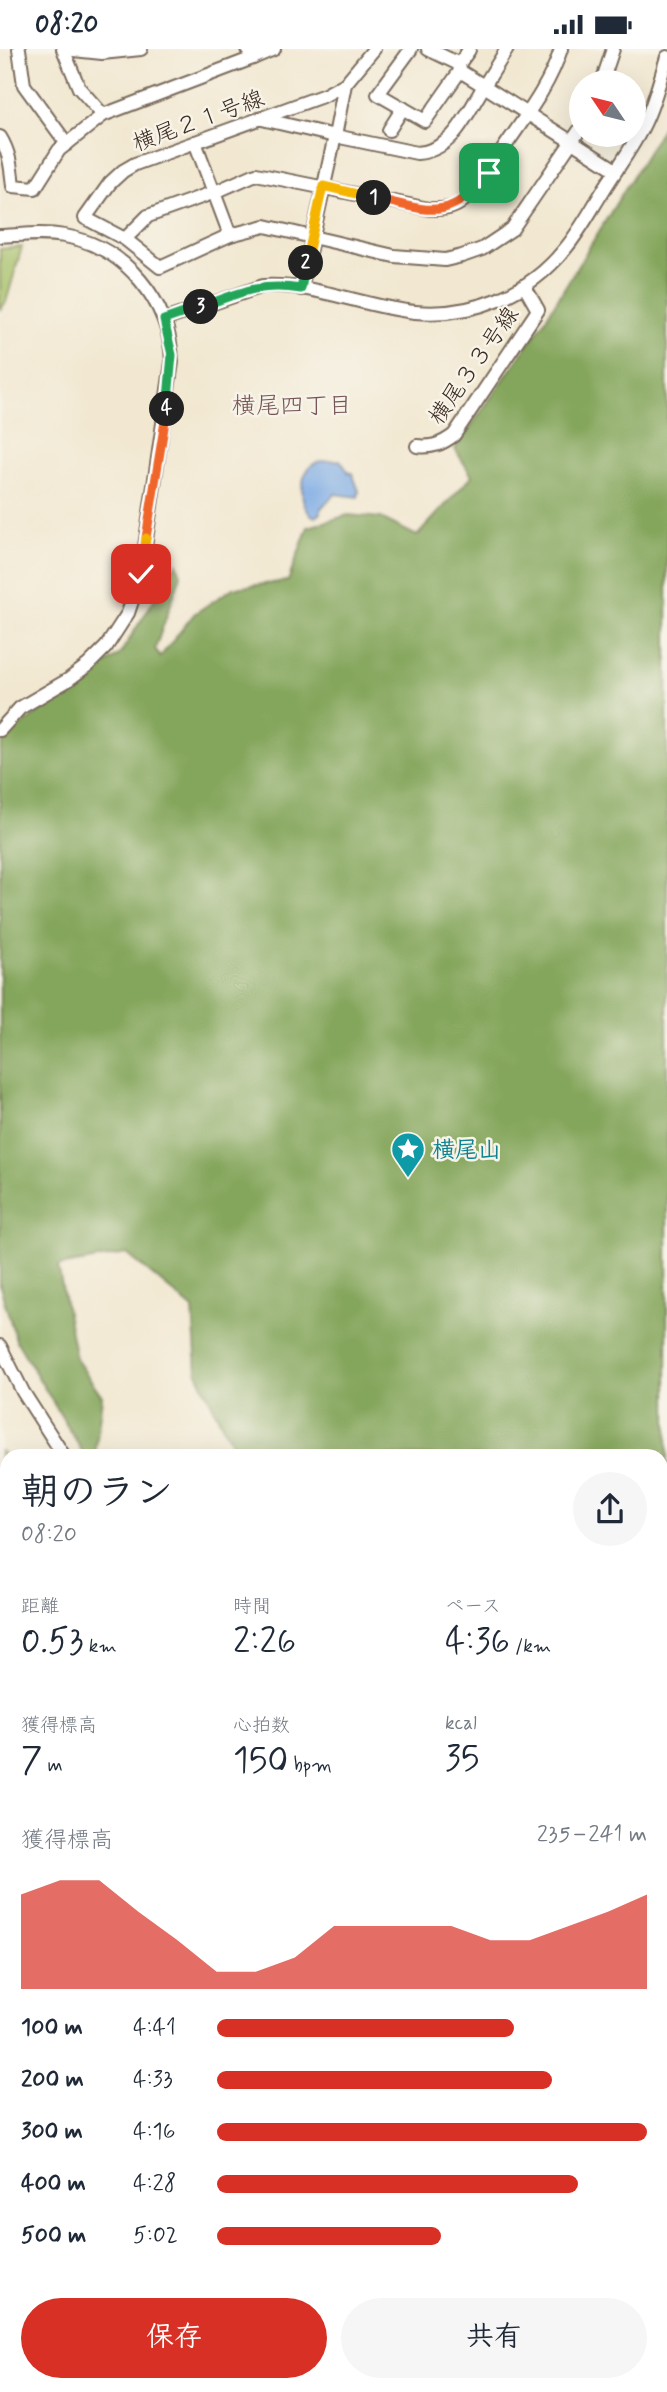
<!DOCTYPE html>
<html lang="ja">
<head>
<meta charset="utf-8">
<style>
	:root { --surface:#fff; --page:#f6f6f7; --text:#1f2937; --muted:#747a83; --accent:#d93025 }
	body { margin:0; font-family:Mynerve,"Klee One",sans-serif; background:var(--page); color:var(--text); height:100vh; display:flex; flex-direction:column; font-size:26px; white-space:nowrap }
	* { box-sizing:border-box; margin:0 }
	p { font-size:23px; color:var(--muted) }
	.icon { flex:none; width:38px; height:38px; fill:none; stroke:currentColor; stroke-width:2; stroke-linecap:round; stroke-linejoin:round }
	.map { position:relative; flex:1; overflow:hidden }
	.panel { position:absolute; left:0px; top:1400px; width:668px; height:943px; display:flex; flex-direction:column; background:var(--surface); border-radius:21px 21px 0 0; box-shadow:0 7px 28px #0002 }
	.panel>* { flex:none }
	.needle { width:46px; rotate:305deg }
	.tools { position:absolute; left:569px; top:21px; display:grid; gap:14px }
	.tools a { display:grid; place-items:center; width:77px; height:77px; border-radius:50%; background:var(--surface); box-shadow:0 7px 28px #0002; font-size:35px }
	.pin { position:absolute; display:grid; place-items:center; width:60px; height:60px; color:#fff; margin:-30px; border-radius:14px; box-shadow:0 4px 10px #0006 }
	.km { position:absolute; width:35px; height:35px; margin:-18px; border-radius:50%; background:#222; color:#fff; font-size:19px; line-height:35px; text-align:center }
	.round { display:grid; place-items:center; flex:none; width:74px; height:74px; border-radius:37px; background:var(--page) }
	.summary { display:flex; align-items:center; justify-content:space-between; height:119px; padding:0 21px }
	h1 { font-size:38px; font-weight:600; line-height:52px }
	.stats { display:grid; grid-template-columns:repeat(3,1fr); gap:10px; height:119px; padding:7px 21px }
	.stats div { display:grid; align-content:center }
	.stats b { font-size:35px; font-weight:600 }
	.stats small { font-size:19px; font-weight:400 }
	.stats p { font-size:19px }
	.chart { height:196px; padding:14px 21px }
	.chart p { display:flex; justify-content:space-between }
	.chart svg { width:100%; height:126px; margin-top:7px; fill:var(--accent); opacity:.7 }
	.action { display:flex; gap:14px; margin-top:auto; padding:14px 21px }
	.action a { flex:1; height:80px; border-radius:42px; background:var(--accent); color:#fff; font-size:28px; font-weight:600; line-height:80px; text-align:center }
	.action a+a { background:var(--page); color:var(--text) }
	ul { padding:0 21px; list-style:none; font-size:23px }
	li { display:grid; grid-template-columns:112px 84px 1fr; align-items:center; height:52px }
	li i { height:18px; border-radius:9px; background:var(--accent) }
	.status { display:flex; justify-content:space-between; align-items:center; height:49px; padding:0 35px; background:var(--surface); direction:ltr }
	.status svg { height:19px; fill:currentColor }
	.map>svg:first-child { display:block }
</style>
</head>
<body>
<div class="status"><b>08:20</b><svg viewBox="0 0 49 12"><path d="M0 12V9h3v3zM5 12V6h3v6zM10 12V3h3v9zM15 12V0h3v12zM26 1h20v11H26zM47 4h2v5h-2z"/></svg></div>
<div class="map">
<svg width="667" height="2343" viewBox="0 0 667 2343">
	<rect width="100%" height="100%" fill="#f7f3e8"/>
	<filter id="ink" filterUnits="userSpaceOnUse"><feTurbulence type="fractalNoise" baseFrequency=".0143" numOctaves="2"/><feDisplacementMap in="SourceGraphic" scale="14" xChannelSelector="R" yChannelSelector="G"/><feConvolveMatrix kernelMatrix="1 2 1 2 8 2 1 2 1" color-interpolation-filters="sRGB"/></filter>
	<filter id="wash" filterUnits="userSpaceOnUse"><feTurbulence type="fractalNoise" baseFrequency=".00686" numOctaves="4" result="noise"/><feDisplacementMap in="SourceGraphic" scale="28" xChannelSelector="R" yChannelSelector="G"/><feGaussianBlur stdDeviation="1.57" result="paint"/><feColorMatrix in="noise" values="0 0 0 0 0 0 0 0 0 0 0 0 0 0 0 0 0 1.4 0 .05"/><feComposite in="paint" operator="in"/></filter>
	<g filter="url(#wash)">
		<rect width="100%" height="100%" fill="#f2e8d1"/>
		<g fill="#a5c067" stroke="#707542" stroke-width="2">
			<polygon points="22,198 6,253 0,260 0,200"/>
			<polygon points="0,1402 7,1408 7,1524 0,1518"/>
		</g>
		<g fill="#84a65c" stroke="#60683d" stroke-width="2">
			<polygon points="667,71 667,1766 662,1765 662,1407 237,1407 197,1324 193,1260 127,1205 58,1217 76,1310 102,1347 95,1407 85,1407 16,1291 0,1237 0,704 5,688 120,605 177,514 181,526 155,600 160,608 194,565 233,539 288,532 308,478 348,466 381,469 417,487 472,427 455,400 543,274"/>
			<polygon points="35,2336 288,2336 287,2343 36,2343"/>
		</g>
		<path fill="#7baae5" stroke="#5b6a82" stroke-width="2" d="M340,411L349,424H352L359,442L358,448L335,445L321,459V464L315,468C297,460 298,419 318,413C324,411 334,412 340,411Z"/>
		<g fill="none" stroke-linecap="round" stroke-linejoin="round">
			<polyline stroke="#7baae5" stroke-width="2.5" points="101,2343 103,2336"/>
		</g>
	</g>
	<g filter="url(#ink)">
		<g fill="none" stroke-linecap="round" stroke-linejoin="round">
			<g stroke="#7b6c5d" stroke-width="16">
				<g id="minor">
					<polyline points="19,0 24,36 67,95"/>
					<polyline points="63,0 79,39 103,66"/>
					<polyline points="64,0 102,4 141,0"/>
					<polyline points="247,0 253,9 274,0"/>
					<polyline points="374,0 345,35 325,46 135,115 123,122 110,134 85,169 125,190 160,218 230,186 265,177 394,207 445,211 462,207 482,200 512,180 581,79"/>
					<polyline points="411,0 378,45 425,72 460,22 459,15 469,1"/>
					<polyline points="428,0 459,15"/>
					<polyline points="460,22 484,37 507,0"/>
					<polyline points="602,33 613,0"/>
					<polyline points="262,70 335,87 345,35"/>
					<polyline points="389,81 403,59"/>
					<path d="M0,88C10,104 11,119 13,137L35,139L59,101L103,66L253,9"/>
					<polyline points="195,93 230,186"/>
					<path d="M0,187C22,186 43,183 65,187C125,198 170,252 172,313L141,525L128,564L106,598L88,616L68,631L20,659L0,681"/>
					<path d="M125,190L148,167L215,143L256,125L429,160C440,160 450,161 460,154C480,140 491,119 504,99C525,68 550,36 561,0"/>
					<path d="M301,240L335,87L417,104C454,101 466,66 484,37L616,121"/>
					<path d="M164,271L263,237C314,234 364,258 415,263C473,268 529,245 565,200C580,182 591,161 603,142C617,119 634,97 645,73C655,52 660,30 667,8"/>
					<path d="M417,397C432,399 442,395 454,386L538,261L525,238"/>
					<polyline points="0,1297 23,1343 64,1407"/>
					<polyline points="0,1556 7,1559"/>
					<polyline points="0,1568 7,1571"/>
					<polyline points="0,1713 7,1721"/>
					<polyline points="0,1782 7,1797"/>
					<polyline points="662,1840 667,1849"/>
					<polyline points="0,1875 7,1875"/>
					<polyline points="662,2134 667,2135"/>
					<polyline points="662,2238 667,2175"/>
					<polyline points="7,2244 7,2254"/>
					<polyline points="0,2262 7,2263"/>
					<polyline points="0,2331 7,2298"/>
					<polyline points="28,2336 29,2343"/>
					<polyline points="536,2343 536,2336"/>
					<polyline points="598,2343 599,2336"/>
					<polyline points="655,2343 655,2336"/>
				</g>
			</g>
			<g stroke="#7b6c5d" stroke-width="19">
				<g id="major">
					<polyline points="662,1977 667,1976"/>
					<polyline points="297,2343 298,2336"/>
				</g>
			</g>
			<use href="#minor" stroke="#fff" stroke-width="12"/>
			<use href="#major" stroke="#fff" stroke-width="16"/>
		</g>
	</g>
	<g fill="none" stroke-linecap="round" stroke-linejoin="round" filter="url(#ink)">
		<g stroke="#fff" stroke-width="14">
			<path id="split-1" d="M374,149C431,162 448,174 489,124"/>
		</g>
		<g stroke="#fff" stroke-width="14">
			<polyline id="split-2" points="306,214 323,137 374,149"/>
		</g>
		<g stroke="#fff" stroke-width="14">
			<path id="split-3" d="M201,258C239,244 260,233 301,240L306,214"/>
		</g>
		<g stroke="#fff" stroke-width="14">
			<polyline id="split-4" points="167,360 172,306 164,271 201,258"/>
		</g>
		<g stroke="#fff" stroke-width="14">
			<polyline id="split-5" points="146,489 167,360"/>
		</g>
		<g stroke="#fff" stroke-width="14">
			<polyline id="split-6" points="141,525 146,489"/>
		</g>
		<use href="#split-1" stroke="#f0652b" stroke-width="9"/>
		<use href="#split-2" stroke="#f5b400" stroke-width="9"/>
		<use href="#split-3" stroke="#22a559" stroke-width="9"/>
		<use href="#split-4" stroke="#22a559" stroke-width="9"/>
		<use href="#split-5" stroke="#f0652b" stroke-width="9"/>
		<use href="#split-6" stroke="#f5b400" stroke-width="9"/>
	</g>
	<defs>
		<g id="sight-pin" transform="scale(1.75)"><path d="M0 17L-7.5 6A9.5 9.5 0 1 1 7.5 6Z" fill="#0f9aa8" stroke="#f7f3e8"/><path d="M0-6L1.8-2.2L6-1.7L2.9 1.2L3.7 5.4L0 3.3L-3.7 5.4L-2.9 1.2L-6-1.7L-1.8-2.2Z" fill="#fff"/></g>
	</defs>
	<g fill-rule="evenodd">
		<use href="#sight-pin" x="408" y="1100"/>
	</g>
	<g text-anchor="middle" stroke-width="5" stroke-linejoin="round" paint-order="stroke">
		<g font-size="23" fill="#3b2a1e" stroke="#f7f3e8">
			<text transform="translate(198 71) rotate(-20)" y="8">横尾２１号線</text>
			<text transform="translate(473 316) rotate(-55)" y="8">横尾３３号線</text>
		</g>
		<g font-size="23" font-weight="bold" fill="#0d838f" stroke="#f7f3e8" text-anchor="start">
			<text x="432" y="1108">横尾山</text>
		</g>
		<g font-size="24" fill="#745556" stroke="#f7f3e8">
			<text x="292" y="364">横尾四丁目</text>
		</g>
	</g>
</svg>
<div class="tools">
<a><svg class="needle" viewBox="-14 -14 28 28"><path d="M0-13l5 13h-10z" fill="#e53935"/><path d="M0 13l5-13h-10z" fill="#747a83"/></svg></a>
</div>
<div class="pin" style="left:489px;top:124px;background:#1e9e55"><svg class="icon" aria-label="arrive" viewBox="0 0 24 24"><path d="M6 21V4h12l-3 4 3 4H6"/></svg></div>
<div class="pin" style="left:141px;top:525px;background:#d93025"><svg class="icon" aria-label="check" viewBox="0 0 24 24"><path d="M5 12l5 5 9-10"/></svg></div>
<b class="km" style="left:374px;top:149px">1</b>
<b class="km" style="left:306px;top:214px">2</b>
<b class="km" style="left:201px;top:258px">3</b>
<b class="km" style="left:167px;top:360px">4</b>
<section class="panel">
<div class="summary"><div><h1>朝のラン</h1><p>08:20</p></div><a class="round"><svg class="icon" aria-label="share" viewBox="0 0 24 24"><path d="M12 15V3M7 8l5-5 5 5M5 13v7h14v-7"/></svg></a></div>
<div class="stats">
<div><p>距離</p><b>0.53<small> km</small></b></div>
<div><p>時間</p><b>2:26</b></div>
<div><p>ペース</p><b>4:36<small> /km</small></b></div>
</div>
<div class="stats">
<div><p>獲得標高</p><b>7<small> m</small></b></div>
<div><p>心拍数</p><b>150<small> bpm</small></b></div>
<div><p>kcal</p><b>35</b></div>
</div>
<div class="chart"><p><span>獲得標高</span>235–241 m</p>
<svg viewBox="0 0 160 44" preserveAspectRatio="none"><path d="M0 44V11L10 6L20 6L30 17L40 27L50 38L60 38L70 33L80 22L90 22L100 22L110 22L120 27L130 27L140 22L150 17L160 11V44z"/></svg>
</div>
<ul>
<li><b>100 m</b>4:41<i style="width:69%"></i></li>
<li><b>200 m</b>4:33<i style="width:78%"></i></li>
<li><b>300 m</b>4:16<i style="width:100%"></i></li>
<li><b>400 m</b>4:28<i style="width:84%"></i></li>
<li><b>500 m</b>5:02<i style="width:52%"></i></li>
</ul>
<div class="action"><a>保存</a><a>共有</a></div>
</section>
</div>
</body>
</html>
